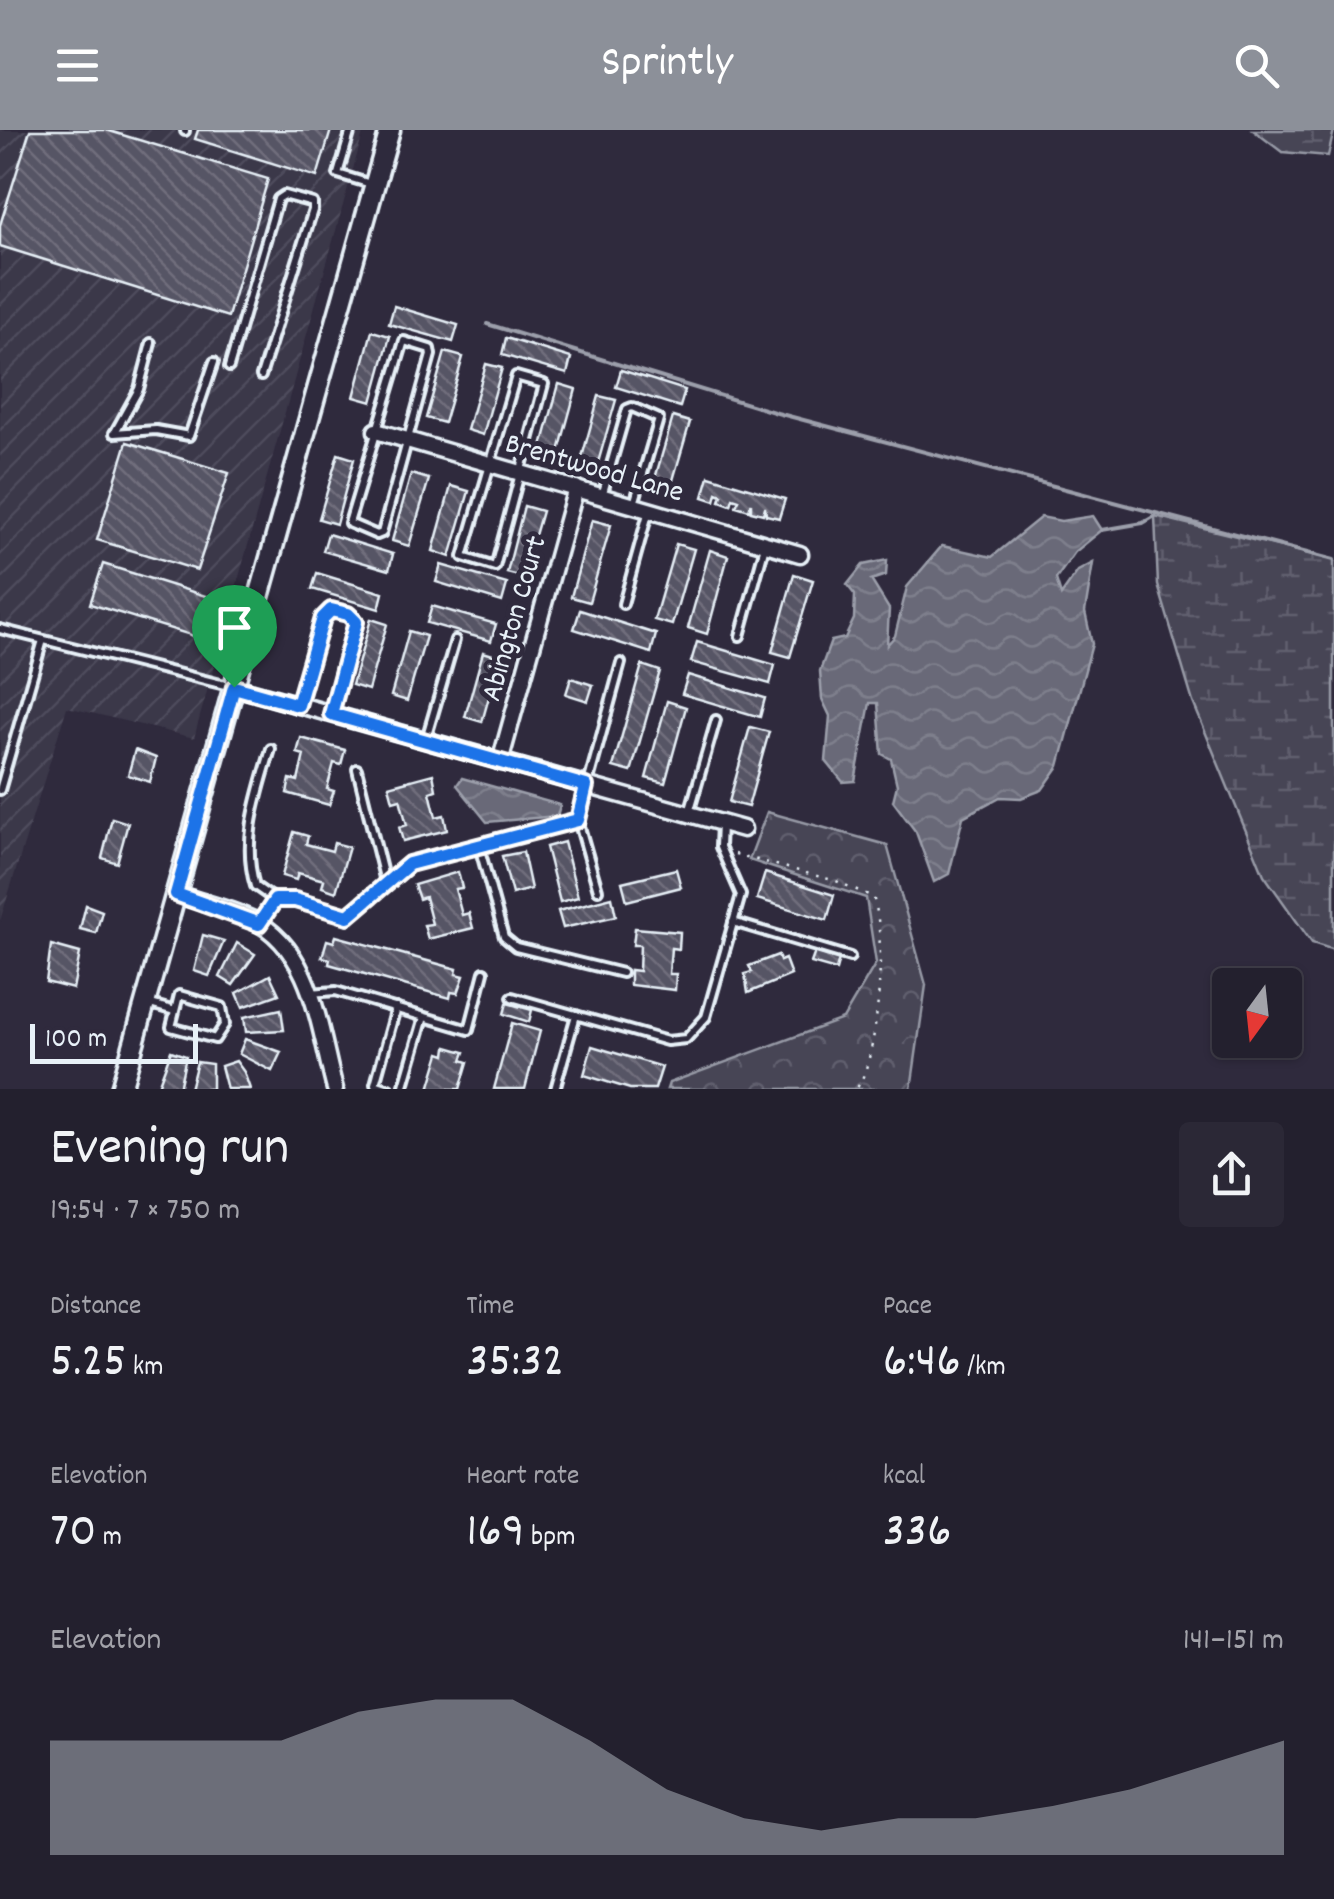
<!DOCTYPE html>
<html lang="en">
<head>
<meta charset="utf-8">
<style>
	:root { --surface:#23202e; --page:#2b2836; --text:#f1f3f6; --muted:#a3a3aa; --line:#403e4a; --accent:#8c9099 }
	body { margin:0; font-family:Dekko,sans-serif; background:var(--page); color:var(--text); height:100vh; display:flex; flex-direction:column; font-size:38px; white-space:nowrap }
	* { box-sizing:border-box; margin:0 }
	p { font-size:32px; color:var(--muted) }
	.icon { flex:none; width:55px; height:55px; fill:none; stroke:currentColor; stroke-width:2; stroke-linecap:round; stroke-linejoin:round }
	.map { position:relative; height:959px; overflow:hidden }
	.panel { display:flex; flex-direction:column; background:var(--surface); flex:1 }
	.panel>* { flex:none }
	.needle { width:65px; rotate:195deg }
	.tools { position:absolute; left:1212px; top:838px; display:grid; gap:20px }
	.tools a { display:grid; place-items:center; width:90px; height:90px; border-radius:10px; background:var(--surface); box-shadow:0 2px 8px #0004,0 0 0 2px var(--line); font-size:50px }
	.scale { position:absolute; left:30px; bottom:25px; width:168px; box-sizing:border-box; padding-left:10px; border:5px solid #e8f1f8; border-top:0; font-size:28px; line-height:35px; white-space:nowrap; color:#e8f1f8; -webkit-text-stroke:8px #2f2a3d; paint-order:stroke }
	.pin { position:absolute; display:grid; place-items:center; width:85px; height:85px; color:#fff; margin:-102px -42px; border-radius:50% 50% 50% 0; rotate:-45deg; box-shadow:0 0 10px #0007 }
	.pin .icon { rotate:45deg }
	.round { display:grid; place-items:center; flex:none; width:105px; height:105px; border-radius:10px; background:var(--page) }
	.overview { display:flex; align-items:center; justify-content:space-between; height:170px; padding:0 50px }
	h1 { font-size:55px; font-weight:600; line-height:75px }
	.stats { display:grid; grid-template-columns:repeat(3,1fr); gap:15px; height:170px; padding:10px 50px }
	.stats div { display:grid; align-content:center }
	.stats b { font-size:50px; font-weight:600 }
	.stats small { font-size:28px; font-weight:400 }
	.stats p { font-size:28px }
	.chart { height:280px; padding:20px 50px }
	.chart p { display:flex; justify-content:space-between }
	.chart svg { width:100%; height:180px; margin-top:10px; fill:var(--accent); opacity:.7 }
	header { display:flex; justify-content:space-between; align-items:center; height:130px; padding:0 50px; background:var(--accent); color:#fff; font-size:45px; font-weight:600 }
	.map>svg:first-child { display:block }
</style>
</head>
<body>
<header><svg class="icon" aria-label="menu" viewBox="0 0 24 24"><path d="M4 6h16M4 12h16M4 18h16"/></svg>Sprintly<svg class="icon" aria-label="search" viewBox="0 0 24 24"><circle cx="10" cy="10" r="6"/><path d="M15 15l6 6"/></svg></header>
<div class="map">
<svg width="1334" height="959" viewBox="0 0 1334 959">
	<defs>
		<pattern id="industrial-furrows" width="10" height="10" patternUnits="userSpaceOnUse" patternTransform="scale(2.5)"><rect width="10" height="10" fill="#3b3749"/><path d="M-1 1l2-2M0 10L10 0M9 11l2-2" fill="none" stroke="#4e4b5b"/></pattern>
		<pattern id="forest-crowns" width="20" height="18" patternUnits="userSpaceOnUse" patternTransform="scale(2.5)"><rect width="20" height="18" fill="#464455"/><path d="M2 6a3 3 0 1 1 6 0M12 15a3 3 0 1 1 6 0" fill="none" stroke="#615f6e"/></pattern>
		<pattern id="wetland-marsh" width="20" height="14" patternUnits="userSpaceOnUse" patternTransform="scale(2.5)"><rect width="20" height="14" fill="#464455"/><path d="M1 5h8M5 5V1M11 12h8M15 12V8" fill="none" stroke="#615f6e"/></pattern>
		<pattern id="water-waves" width="16" height="10" patternUnits="userSpaceOnUse" patternTransform="scale(2.5)"><rect width="16" height="10" fill="#696978"/><path d="M0 5q4-4 8 0t8 0" fill="none" stroke="#7e7f8c"/></pattern>
		<pattern id="building-back-hatch" width="6" height="6" patternUnits="userSpaceOnUse" patternTransform="scale(2.5)"><rect width="6" height="6" fill="#575565"/><path d="M-1 5l2 2M0 0l6 6M5-1l2 2" fill="none" stroke="#6f6e7c"/></pattern>
	</defs>
	<rect width="100%" height="100%" fill="#2f2a3d"/>
	<filter id="ink" filterUnits="userSpaceOnUse"><feTurbulence type="fractalNoise" baseFrequency=".01" numOctaves="2"/><feDisplacementMap in="SourceGraphic" scale="20" xChannelSelector="R" yChannelSelector="G"/><feConvolveMatrix kernelMatrix="1 2 1 2 8 2 1 2 1" color-interpolation-filters="sRGB"/></filter>
	<g filter="url(#ink)">
		<polygon fill="url(#industrial-furrows)" points="0,0 364,0 194,608 67,577 0,791"/>
		<polygon fill="url(#forest-crowns)" stroke="#979aa6" stroke-width="2.5" points="767,682 887,715 926,855 911,959 667,959 669,953 843,889 876,833 866,768 749,730"/>
		<g fill="url(#wetland-marsh)" stroke="#979aa6" stroke-width="2.5">
			<polygon points="1253,0 1334,0 1328,26 1282,22"/>
			<polygon points="1155,386 1334,430 1334,820 1312,813 1264,745 1193,572 1158,455"/>
		</g>
		<g fill="url(#water-waves)" stroke="#9c9fab" stroke-width="2.5">
			<polygon points="1093,386 1102,400 1075,422 1056,449 1061,465 1078,441 1093,433 1085,482 1092,514 1059,636 1042,660 1021,668 1000,667 963,687 949,744 934,752 916,702 893,671 897,655 891,629 882,624 878,573 870,573 855,651 843,652 826,631 830,586 822,569 820,541 831,511 845,508 854,489 855,465 847,455 863,435 887,430 886,445 871,450 889,479 887,515 895,506 907,457 942,416 992,427 1041,387 1061,391"/>
			<polygon points="462,648 560,675 557,686 487,692 457,655"/>
		</g>
		<g fill="none" stroke-linecap="round" stroke-linejoin="round">
			<g stroke="#9c9fab" stroke-width="4">
				<polyline points="487,194 777,283 1334,430"/>
				<polyline points="1102,400 1143,393 1155,386"/>
			</g>
		</g>
		<g fill="url(#building-back-hatch)" stroke="#e8f1f8" stroke-width="2.5">
			<polygon points="30,0 106,0 268,49 228,187 0,116 0,95"/>
			<polygon points="198,0 331,0 317,47 195,9"/>
			<polygon points="394,176 458,195 453,212 389,194"/>
			<polygon points="372,201 390,206 372,272 354,267"/>
			<polygon points="506,208 571,228 567,244 502,225"/>
			<polygon points="445,222 463,227 444,293 426,288"/>
			<polygon points="486,234 502,238 483,305 467,300"/>
			<polygon points="621,240 685,260 680,277 616,257"/>
			<polygon points="559,254 576,259 558,325 541,320"/>
			<polygon points="599,266 616,270 597,336 581,331"/>
			<polygon points="673,287 690,292 671,357 654,352"/>
			<polygon points="127,312 229,343 197,440 97,410"/>
			<polygon points="338,324 354,329 336,394 319,389"/>
			<polygon points="411,344 429,349 409,416 392,411"/>
			<polygon points="709,346 785,369 779,388 766,385 765,377 763,384 751,381 751,373 749,380 736,376 739,370 733,368 731,375 720,371 722,365 717,363 715,371 703,367"/>
			<polygon points="451,356 469,361 450,427 433,421"/>
			<polygon points="524,376 542,381 523,447 507,443"/>
			<polygon points="592,390 611,395 589,472 571,467"/>
			<polygon points="328,404 393,424 389,440 323,421"/>
			<polygon points="676,414 694,419 672,495 654,490"/>
			<polygon points="710,420 728,426 707,504 688,498"/>
			<polygon points="103,434 209,467 197,507 90,474"/>
			<polygon points="441,435 507,454 502,472 436,452"/>
			<polygon points="317,443 383,463 379,479 312,459"/>
			<polygon points="794,444 813,450 790,527 772,522"/>
			<polygon points="432,476 496,494 491,511 427,493"/>
			<polygon points="580,480 656,504 651,523 574,499"/>
			<polygon points="371,489 387,494 368,560 352,555"/>
			<polygon points="409,501 426,506 407,571 391,566"/>
			<polygon points="697,512 775,535 770,554 691,532"/>
			<polygon points="483,522 500,527 482,592 465,587"/>
			<polygon points="642,535 660,541 631,642 613,637"/>
			<polygon points="688,545 765,568 760,587 682,564"/>
			<polygon points="571,548 593,555 588,571 566,564"/>
			<polygon points="667,571 686,577 665,653 646,648"/>
			<polygon points="750,597 769,602 748,677 729,672"/>
			<polygon points="301,608 345,620 341,635 334,633 327,659 334,661 329,675 287,663 290,649 298,651 304,625 297,623"/>
			<polygon points="135,620 156,628 150,652 128,645"/>
			<polygon points="433,644 436,660 430,662 436,687 444,685 447,700 403,711 399,697 407,695 400,669 393,671 389,656"/>
			<polygon points="112,688 128,693 117,733 102,728"/>
			<polygon points="294,702 308,706 306,714 332,721 334,713 349,717 336,762 322,757 324,750 298,743 296,750 282,746"/>
			<polygon points="564,712 578,767 560,772 546,717"/>
			<polygon points="523,722 531,759 512,764 502,726"/>
			<polygon points="676,739 681,757 627,771 622,752"/>
			<polygon points="458,742 462,758 455,759 462,785 469,783 473,798 428,809 424,795 432,794 425,767 419,769 414,755"/>
			<polygon points="765,743 834,765 827,790 757,769"/>
			<polygon points="612,767 616,786 563,798 558,781"/>
			<polygon points="86,775 102,781 96,803 80,799"/>
			<polygon points="635,798 680,802 679,819 671,818 669,844 676,844 675,860 630,855 630,840 639,841 640,815 633,815"/>
			<polygon points="203,805 224,811 209,846 194,841"/>
			<polygon points="336,806 457,839 456,844 464,846 458,863 451,862 450,868 329,834 330,829 322,827 327,810 334,812"/>
			<polygon points="237,813 255,824 233,855 220,847"/>
			<polygon points="51,815 80,823 73,859 46,852"/>
			<polygon points="815,822 839,829 836,840 811,833"/>
			<polygon points="778,825 780,831 785,829 791,845 748,863 745,844 752,842 749,836"/>
			<polygon points="270,845 279,864 243,877 237,863"/>
			<polygon points="507,873 532,880 529,892 504,884"/>
			<polygon points="281,879 284,900 246,902 244,887"/>
			<polygon points="512,893 540,901 525,959 494,959"/>
			<polygon points="245,909 281,922 272,941 239,924"/>
			<polygon points="592,916 662,937 655,959 630,959 584,945"/>
			<polygon points="447,917 465,922 462,930 468,932 460,959 429,959 440,923 446,925"/>
			<polygon points="171,921 186,926 179,959 158,956"/>
			<polygon points="236,931 244,942 250,959 227,959 221,936"/>
			<polygon points="197,932 212,934 212,959 190,959"/>
		</g>
		<g fill="none" stroke-linecap="round" stroke-linejoin="round">
			<g stroke="#e8f1f8" stroke-width="14">
				<g id="service">
					<polyline points="351,0 338,44 374,55"/>
					<polyline points="185,1 185,0"/>
					<polygon points="404,211 430,219 431,225 382,403 377,405 349,393"/>
					<polyline points="229,237 278,69 284,65 313,73 313,80 261,246"/>
					<polygon points="516,246 544,254 495,437 463,427"/>
					<polyline points="115,302 139,259 151,213"/>
					<polyline points="114,303 156,300 189,306 214,232"/>
					<polyline points="602,366 627,279 632,277 659,289 634,374"/>
					<polyline points="623,474 649,380"/>
					<polyline points="0,499 233,557"/>
					<polyline points="740,506 765,416"/>
					<polyline points="299,575 323,488 333,480 353,486 356,492 332,583"/>
					<polyline points="426,609 455,510"/>
					<path d="M271,619C258,664 241,709 255,756L275,770"/>
					<polyline points="357,639 385,752"/>
					<polyline points="0,660 43,510"/>
					<polyline points="689,683 716,590"/>
					<polyline points="578,690 598,760"/>
					<polyline points="479,716 504,807 516,817 622,843"/>
					<polyline points="733,792 850,827"/>
					<polyline points="259,794 275,770 295,770 348,786 409,734 578,690 621,533"/>
					<polyline points="310,863 336,861 469,900 484,842"/>
					<polyline points="512,867 667,911 686,909 706,887 741,765 720,717 721,694"/>
					<polyline points="147,873 175,881 171,897 215,909 225,894 222,877 179,865 175,881"/>
					<polyline points="389,959 375,954 396,878"/>
					<polyline points="403,959 424,887"/>
					<polyline points="555,959 576,885"/>
				</g>
			</g>
			<g stroke="#e8f1f8" stroke-width="21">
				<g id="minor">
					<polyline points="376,301 800,424"/>
					<polyline points="235,557 743,699"/>
					<polyline points="500,632 576,358"/>
					<path d="M176,764C201,772 228,778 251,789C313,818 319,900 335,959"/>
				</g>
			</g>
			<g stroke="#e8f1f8" stroke-width="25">
				<polyline id="tertiary" points="121,959 390,0"/>
			</g>
			<path stroke="#e8f1f8" stroke-width="2.5" stroke-dasharray="2.5 8" stroke-linecap="butt" d="M735,724L836,751L873,767C887,801 879,932 856,959"/>
			<use href="#service" stroke="#2f2a3d" stroke-width="6"/>
			<use href="#minor" stroke="#2f2a3d" stroke-width="14"/>
			<use href="#tertiary" stroke="#2f2a3d" stroke-width="18"/>
		</g>
	</g>
	<g fill="none" stroke-linecap="round" stroke-linejoin="round" filter="url(#ink)">
		<g stroke="#fff" stroke-width="20">
			<polygon id="route" points="331,480 348,484 356,492 331,584 586,656 578,690 409,734 348,786 295,770 275,770 259,794 176,764 234,557 298,575 323,488"/>
		</g>
		<use href="#route" stroke="#1a73e8" stroke-width="12"/>
	</g>
	<g text-anchor="middle" stroke-width="10" stroke-linejoin="round" paint-order="stroke">
		<g font-size="30" fill="#e8f1f8" stroke="#2f2a3d">
			<text transform="translate(595 336) rotate(16)" y="10">Brentwood Lane</text>
			<text transform="translate(512 488) rotate(-74)" y="10">Abington Court</text>
		</g>
	</g>
</svg>
<div class="tools">
<a><svg class="needle" viewBox="-14 -14 28 28"><path d="M0-13l5 13h-10z" fill="#e53935"/><path d="M0 13l5-13h-10z" fill="#a3a3aa"/></svg></a>
</div>
<div class="scale">100 m</div>
<div class="pin" style="left:234px;top:557px;background:#1e9e55"><svg class="icon" aria-label="arrive" viewBox="0 0 24 24"><path d="M6 21V4h12l-3 4 3 4H6"/></svg></div>
</div>
<section class="panel">
<div class="overview"><div><h1>Evening run</h1><p>19:54 · 7 × 750 m</p></div><a class="round"><svg class="icon" aria-label="share" viewBox="0 0 24 24"><path d="M12 15V3M7 8l5-5 5 5M5 13v7h14v-7"/></svg></a></div>
<div class="stats">
<div><p>Distance</p><b>5.25<small> km</small></b></div>
<div><p>Time</p><b>35:32</b></div>
<div><p>Pace</p><b>6:46<small> /km</small></b></div>
</div>
<div class="stats">
<div><p>Elevation</p><b>70<small> m</small></b></div>
<div><p>Heart rate</p><b>169<small> bpm</small></b></div>
<div><p>kcal</p><b>336</b></div>
</div>
<div class="chart"><p><span>Elevation</span>141–151 m</p>
<svg viewBox="0 0 160 44" preserveAspectRatio="none"><path d="M0 44V16L10 16L20 16L30 16L40 9L50 6L60 6L70 16L80 28L90 35L100 38L110 35L120 35L130 32L140 28L150 22L160 16V44z"/></svg>
</div>
</section>
</body>
</html>
